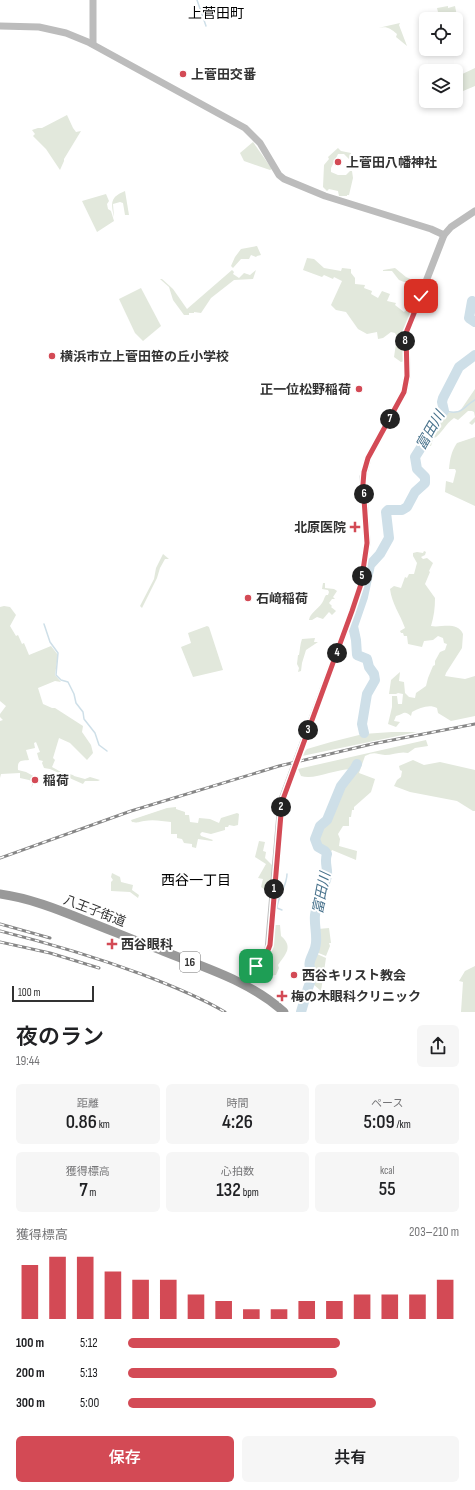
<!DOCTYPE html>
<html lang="ja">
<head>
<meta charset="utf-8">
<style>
	:root { --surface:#fff; --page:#f6f6f6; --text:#202124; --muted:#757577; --accent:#d34a55 }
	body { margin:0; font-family:"Sofia Sans Condensed","Noto Sans JP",sans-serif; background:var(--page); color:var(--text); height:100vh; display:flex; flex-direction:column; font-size:15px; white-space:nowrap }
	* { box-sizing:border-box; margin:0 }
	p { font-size:13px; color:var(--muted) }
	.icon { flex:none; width:22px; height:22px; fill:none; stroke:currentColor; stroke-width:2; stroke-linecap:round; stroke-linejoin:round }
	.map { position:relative; height:1012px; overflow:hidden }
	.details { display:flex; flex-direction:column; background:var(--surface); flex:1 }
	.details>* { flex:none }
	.controls { position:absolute; left:419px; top:12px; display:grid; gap:8px }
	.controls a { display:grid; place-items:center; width:44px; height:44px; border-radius:6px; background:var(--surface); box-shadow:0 2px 6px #0003; font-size:20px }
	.scale { position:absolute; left:12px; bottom:10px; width:82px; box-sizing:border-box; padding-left:4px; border:2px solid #323232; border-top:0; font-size:11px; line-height:14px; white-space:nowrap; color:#323232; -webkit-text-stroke:3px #fff; paint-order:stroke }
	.pin { position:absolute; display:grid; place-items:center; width:34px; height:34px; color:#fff; margin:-17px; border-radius:8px; box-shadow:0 2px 6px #0006 }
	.km { position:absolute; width:20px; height:20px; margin:-10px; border-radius:50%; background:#222; color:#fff; font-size:11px; line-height:20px; text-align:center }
	.round { display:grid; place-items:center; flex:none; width:42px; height:42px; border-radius:6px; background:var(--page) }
	.summary { display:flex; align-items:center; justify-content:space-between; height:68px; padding:0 16px }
	h1 { font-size:22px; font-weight:600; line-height:30px }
	.stats { display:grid; grid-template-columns:repeat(3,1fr); gap:6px; height:68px; padding:4px 16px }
	.stats div { display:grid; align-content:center; border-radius:6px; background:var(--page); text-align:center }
	.stats b { font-size:20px; font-weight:600 }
	.stats small { font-size:11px; font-weight:400 }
	.stats p { font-size:11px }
	.chart { height:112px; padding:8px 16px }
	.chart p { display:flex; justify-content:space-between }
	.chart svg { width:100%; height:72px; margin-top:4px; stroke:var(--accent); stroke-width:6 }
	.button { display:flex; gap:8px; margin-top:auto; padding:8px 16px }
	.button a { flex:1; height:46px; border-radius:6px; background:var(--accent); color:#fff; font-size:16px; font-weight:600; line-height:46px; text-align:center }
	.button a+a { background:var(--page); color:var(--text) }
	ul { padding:0 16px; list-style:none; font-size:13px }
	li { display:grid; grid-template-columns:64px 48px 1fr; align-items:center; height:30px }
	li i { height:10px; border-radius:5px; background:var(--accent) }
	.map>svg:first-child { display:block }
</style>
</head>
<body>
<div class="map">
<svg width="475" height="1012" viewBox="0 0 475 1012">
	<rect width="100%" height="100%" fill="#fff"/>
	<g fill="#e2e8dc">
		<polygon points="448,6 448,8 455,6 457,16 454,16 454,19 426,19 426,35 422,33 424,16 438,12 437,8"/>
		<path d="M400,23L399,25L407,46L396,37L397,34C390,28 387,26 378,28Z"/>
		<polygon points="475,68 475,86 456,94 456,77"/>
		<polygon points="67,115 73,128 76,132 81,131 64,159 64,161 60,170 46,149 33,136 35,134 32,130 38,128 42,128"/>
		<polygon points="253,142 272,169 270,170 244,161 240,153"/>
		<polygon points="338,148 341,151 351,153 349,159 344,154 338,154 331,168 331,172 338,175 346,175 350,171 352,171 353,178 349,195 347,195 347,196 339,196 338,191 329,189 327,191 323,187 324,165 329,159 328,157"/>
		<path d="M125,191L129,215H125L123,203L120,202L113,204L114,217C111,203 110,197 125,191Z"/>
		<polygon points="106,194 109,201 107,204 108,209 111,211 114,221 97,232 82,201"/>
		<polygon points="257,246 261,255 257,256 256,257 251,255 249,259 241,259 233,268 231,266 235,257 241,249"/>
		<polygon points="307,258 314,259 324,268 341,271 342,268 351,269 351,273 355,278 355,284 365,285 364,288 372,291 371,294 378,298 382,291 390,294 387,301 396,303 395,305 404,312 406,310 410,312 405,333 404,361 401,362 394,357 397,337 395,333 391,332 383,338 378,339 377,332 367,334 358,329 346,312 336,310 331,305 342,281 334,277 333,279 324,275 322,277 303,270"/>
		<polygon points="395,268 406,277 417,282 418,284 417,287 399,280 392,271 383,271 383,270"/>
		<polygon points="232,270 234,272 233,274 239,278 244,273 250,275 256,270 253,279 234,280 211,298 201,313 194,312 194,313 189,313 189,315 184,315 173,300 169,287 160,279 162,279 173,289 187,309"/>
		<polygon points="141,288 161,326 143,341 135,333 119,299"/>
		<path d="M475,389V422L472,425L469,423L475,417L474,412L472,411H468L458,420L454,418C445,424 442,434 433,439L431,446L425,445L429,431L445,413L460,411Z"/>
		<path d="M475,437V506L445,492L446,481L453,483L456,471L455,469H449C450,459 451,452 457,443Z"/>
		<path d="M424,551L426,552L425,555L421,557L423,559L427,558L433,563L429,571L430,572L425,584L435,598C435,608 434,616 431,626C441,628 457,621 463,634L462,648L446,673L445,676L465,679L475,676V716L451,721L438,713L437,708C429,704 420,708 412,712L411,716C404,710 404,714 396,716L394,721L400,722L396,727L388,724L392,707V696H397L398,704H402L403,694L398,693L396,694H389L391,680L400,672L399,681L404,682L405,693L409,697L415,698L416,693L426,686L428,678L433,666L435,665V661L440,652L445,650L447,644L444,643L443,638L438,636L433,640L424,641L422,647L408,644L407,636H404L403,633H401L400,631L405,628C400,614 392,604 390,589L394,586L401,588L405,577L407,578L409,574H414L417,563L413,556V553L417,552L423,553Z"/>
		<polygon points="163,554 169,559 165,559 160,568 157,578 142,608 140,606 154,579 156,568"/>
		<path d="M323,583H325V588L334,589L337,591L333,597L335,599H332L329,603L332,606L331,607L336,611L332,615L329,612L323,619L317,617L312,620H309C310,613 318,609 322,603C324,600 324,598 326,595H328L329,592L328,590L322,589Z"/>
		<path d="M4,606L10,607L16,615L10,626L16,636L18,635L22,644L24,643L29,655L51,646L58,655L55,675L61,682L55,681L38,688L43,704L52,708H55L83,726L82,732L91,745L93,753L87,760L70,743L59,738L53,758L55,760L52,767L61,772L73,775L74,776L85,779L90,777L100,780L98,781H85L83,784L65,776L58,787C52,783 47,783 42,778L44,776L52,780L56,779L59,773L50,769L44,768L42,763L43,761L39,760L37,753L40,752L36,742L34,743L35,748L26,750L29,760C22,761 17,759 18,770L26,772L37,778L31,788L33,782L29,780L20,778V773L1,774L0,778V721L3,720L0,717V714L6,706L0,701V607Z"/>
		<polygon points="207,626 209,627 223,670 193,677 181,647 191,643 188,633"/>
		<path d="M315,638L314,642H318L306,650L302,663L301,671L298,672L299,668L297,664L298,655H299C300,650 300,644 302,639Z"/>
		<polygon points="392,732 417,732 302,756 304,752 307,749 331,742 363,734"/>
		<path d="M426,740L428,746L415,748L408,753C400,751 393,755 385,755C376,754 375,751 365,756L359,773L375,779L371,792L354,807V810H352L351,817H349V826H343L338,834L340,839L339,846L357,851L356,860L332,850L329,855L327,851L319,846C318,844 317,842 317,840C316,831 325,826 329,819C337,804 340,781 357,772V770C340,766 316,781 301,776L298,769Z"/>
		<polygon points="413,760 424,765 440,762 475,770 475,811 473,811 457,801 410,792 394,786 397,780 401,777 402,771 400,770 399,766"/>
		<path d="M176,807V809L185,812V815H189L190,822L198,823L199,818L210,819L219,823L221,818L237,813L239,814L238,825L234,826L229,825L228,827H225V830L211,834L202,832L200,834L201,836L213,840L212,841L198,839L196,848L192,847V844L184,843L182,839L177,838V834H171V822C162,821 153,819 144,821C138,822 138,823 132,822L131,820L167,808Z"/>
		<polygon points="259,841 265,842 263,851 266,852 265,858 274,867 270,895 267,894 267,891 261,887 263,879 258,878 266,864 255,857"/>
		<polygon points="112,873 120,877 121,882 133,885 132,890 139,895 138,898 130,892 111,891 111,882 113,880 111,877"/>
		<path d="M274,925H280L281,936C294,947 285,955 278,965L279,968L276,975L267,976L258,970L271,953Z"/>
		<polygon points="329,928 331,943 329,943 330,946 326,956 316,952 312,961 310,962 318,943 318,929"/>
		<path d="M317,954L326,958L321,991L313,984C318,977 316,972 311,964L314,963Z"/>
		<polygon points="475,966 475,1012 461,1012 463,982 459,981 465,971"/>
	</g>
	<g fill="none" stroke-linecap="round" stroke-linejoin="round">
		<g stroke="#cedfe8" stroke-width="1.5">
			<polyline points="197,0 206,26"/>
			<path d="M444,411C464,415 461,408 475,400"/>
			<polyline points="44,624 50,642 58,653 56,675 61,680 68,682 74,694 76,703 83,712 84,719 95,733 99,745 107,751"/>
			<path d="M282,910L277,908C278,895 287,886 287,874"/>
		</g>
		<g stroke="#cedfe8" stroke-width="10">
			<polyline points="472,301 469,318 475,322"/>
			<polyline points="364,733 362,724 367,694 375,680 374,674 369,667 367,659 357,655 356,640 353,626 363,597 370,565 380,554 389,538 386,512 388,510 402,510 407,507 415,492 425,483 425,477 417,469 415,457 422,446 428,431 444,411 442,402 443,398 459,367 475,355"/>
			<path d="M301,1012L308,988L313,975C304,960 315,957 316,943C317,933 314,924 315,915C317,900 324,889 327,876C328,868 324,862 327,854L325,851L318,847L315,839L320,826L327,820L341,786L355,768L357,764"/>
		</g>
		<g stroke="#bcbcbc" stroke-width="7">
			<polyline points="0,26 39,27 66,33 88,42 245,128 260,143 279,175 284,179 325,196 431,229 444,235"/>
			<polyline points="93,44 93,0"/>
			<polyline points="241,983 264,960 268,950 281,802 350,617 361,584 367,543 363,477 368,458 404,392 407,376 406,333 444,235 451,227 475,211"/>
		</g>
		<path stroke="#999" stroke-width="9" d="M0,894C29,898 57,909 84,920C110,930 136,941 163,951C205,968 250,981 284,1012"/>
		<g stroke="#878787" stroke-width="3">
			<g id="rail">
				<polyline points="0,858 131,811 279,766 372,744 475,724"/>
				<polyline points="0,924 50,938"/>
				<path d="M0,931C48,943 95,957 141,974C170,985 198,996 225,1012"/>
				<polyline points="0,942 50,953 99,968"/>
			</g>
		</g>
		<use href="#rail" stroke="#fff" stroke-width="1.5" stroke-dasharray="4.5" stroke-linecap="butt"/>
	</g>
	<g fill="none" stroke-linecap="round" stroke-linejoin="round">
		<g stroke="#fff" stroke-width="8">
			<polyline id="route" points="256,966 264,960 270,945 282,802 352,611 361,584 367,543 363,484 364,472 368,458 404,392 407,376 406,333 421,296"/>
		</g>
		<use href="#route" stroke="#d34a55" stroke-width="5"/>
	</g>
	<g fill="#d34a55" stroke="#fff" stroke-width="1.5">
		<circle cx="183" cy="74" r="4"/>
		<circle cx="338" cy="162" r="4"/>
		<circle cx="52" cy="356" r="4"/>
		<circle cx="359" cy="389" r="4"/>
		<path d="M353 521h4v4h4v4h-4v4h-4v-4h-4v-4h4z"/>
		<circle cx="248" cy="598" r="4"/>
		<circle cx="35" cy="780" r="4"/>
		<path d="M110 938h4v4h4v4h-4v4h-4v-4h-4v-4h4z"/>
		<circle cx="294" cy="975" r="4"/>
		<path d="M280 990h4v4h4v4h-4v4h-4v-4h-4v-4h4z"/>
	</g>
	<g text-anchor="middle" stroke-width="4" stroke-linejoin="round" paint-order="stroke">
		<rect fill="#fff" stroke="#707070" stroke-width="1" x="180" y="952" width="20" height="20" rx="3"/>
		<g font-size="12" font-weight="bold" fill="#323232">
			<text x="190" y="966">16</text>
		</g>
		<g font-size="13" font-weight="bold" fill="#323232" stroke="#fff" text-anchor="start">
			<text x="191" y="79">上菅田交番</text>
			<text x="346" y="167">上菅田八幡神社</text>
			<text x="60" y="361">横浜市立上菅田笹の丘小学校</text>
			<text x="351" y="394" text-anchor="end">正一位松野稲荷</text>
			<text x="346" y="532" text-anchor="end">北原医院</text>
			<text x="256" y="603">石﨑稲荷</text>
			<text x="43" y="785">稲荷</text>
			<text x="121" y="949">西谷眼科</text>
			<text x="302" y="980">西谷キリスト教会</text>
			<text x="291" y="1001">梅の木眼科クリニック</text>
		</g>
		<g font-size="13" fill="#323232" stroke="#fff">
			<text transform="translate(95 910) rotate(21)" y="5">八王子街道</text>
		</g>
		<g font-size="14" fill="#000" stroke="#fff">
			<text x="216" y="18">上菅田町</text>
			<text x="196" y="885">西谷一丁目</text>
		</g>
		<g font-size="14" font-style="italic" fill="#48728c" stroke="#fff">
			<text transform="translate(430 430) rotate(-60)" y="5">富田川</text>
			<text transform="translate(321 893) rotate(-79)" y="5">富田川</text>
		</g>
	</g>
</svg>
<div class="controls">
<a><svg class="icon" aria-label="locate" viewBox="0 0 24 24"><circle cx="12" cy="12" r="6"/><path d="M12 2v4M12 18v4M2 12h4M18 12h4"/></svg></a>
<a><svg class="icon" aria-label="layers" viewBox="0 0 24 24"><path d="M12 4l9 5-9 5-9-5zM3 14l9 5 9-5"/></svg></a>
</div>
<div class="scale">100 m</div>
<div class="pin" style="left:256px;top:966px;background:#1e9e55"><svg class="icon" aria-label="arrive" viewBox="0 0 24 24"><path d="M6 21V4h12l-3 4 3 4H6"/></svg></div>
<div class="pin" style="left:421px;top:296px;background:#d93025"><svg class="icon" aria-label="check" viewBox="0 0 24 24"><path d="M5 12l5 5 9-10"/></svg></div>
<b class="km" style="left:274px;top:889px">1</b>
<b class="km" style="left:281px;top:807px">2</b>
<b class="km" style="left:308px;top:730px">3</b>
<b class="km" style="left:337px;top:653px">4</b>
<b class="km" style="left:362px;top:576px">5</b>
<b class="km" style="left:364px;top:494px">6</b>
<b class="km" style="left:390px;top:419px">7</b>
<b class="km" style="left:405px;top:341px">8</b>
</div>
<section class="details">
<div class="summary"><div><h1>夜のラン</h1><p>19:44</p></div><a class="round"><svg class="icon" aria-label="share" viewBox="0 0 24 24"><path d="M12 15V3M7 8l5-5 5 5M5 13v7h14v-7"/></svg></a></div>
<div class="stats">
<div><p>距離</p><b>0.86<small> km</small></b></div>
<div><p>時間</p><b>4:26</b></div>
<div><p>ペース</p><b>5:09<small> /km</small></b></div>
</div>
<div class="stats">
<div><p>獲得標高</p><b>7<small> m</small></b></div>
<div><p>心拍数</p><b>132<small> bpm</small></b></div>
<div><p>kcal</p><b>55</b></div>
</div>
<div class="chart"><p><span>獲得標高</span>203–210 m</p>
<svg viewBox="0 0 160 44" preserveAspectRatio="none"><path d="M5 44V11M15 44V6M25 44V6M35 44V15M45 44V20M55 44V20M65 44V29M75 44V33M85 44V38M95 44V38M105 44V33M115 44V33M125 44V29M135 44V29M145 44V29M155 44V20"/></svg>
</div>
<ul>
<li><b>100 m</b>5:12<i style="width:64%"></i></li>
<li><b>200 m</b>5:13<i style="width:63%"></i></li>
<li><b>300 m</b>5:00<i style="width:75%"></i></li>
</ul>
<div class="button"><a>保存</a><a>共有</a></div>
</section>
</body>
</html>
